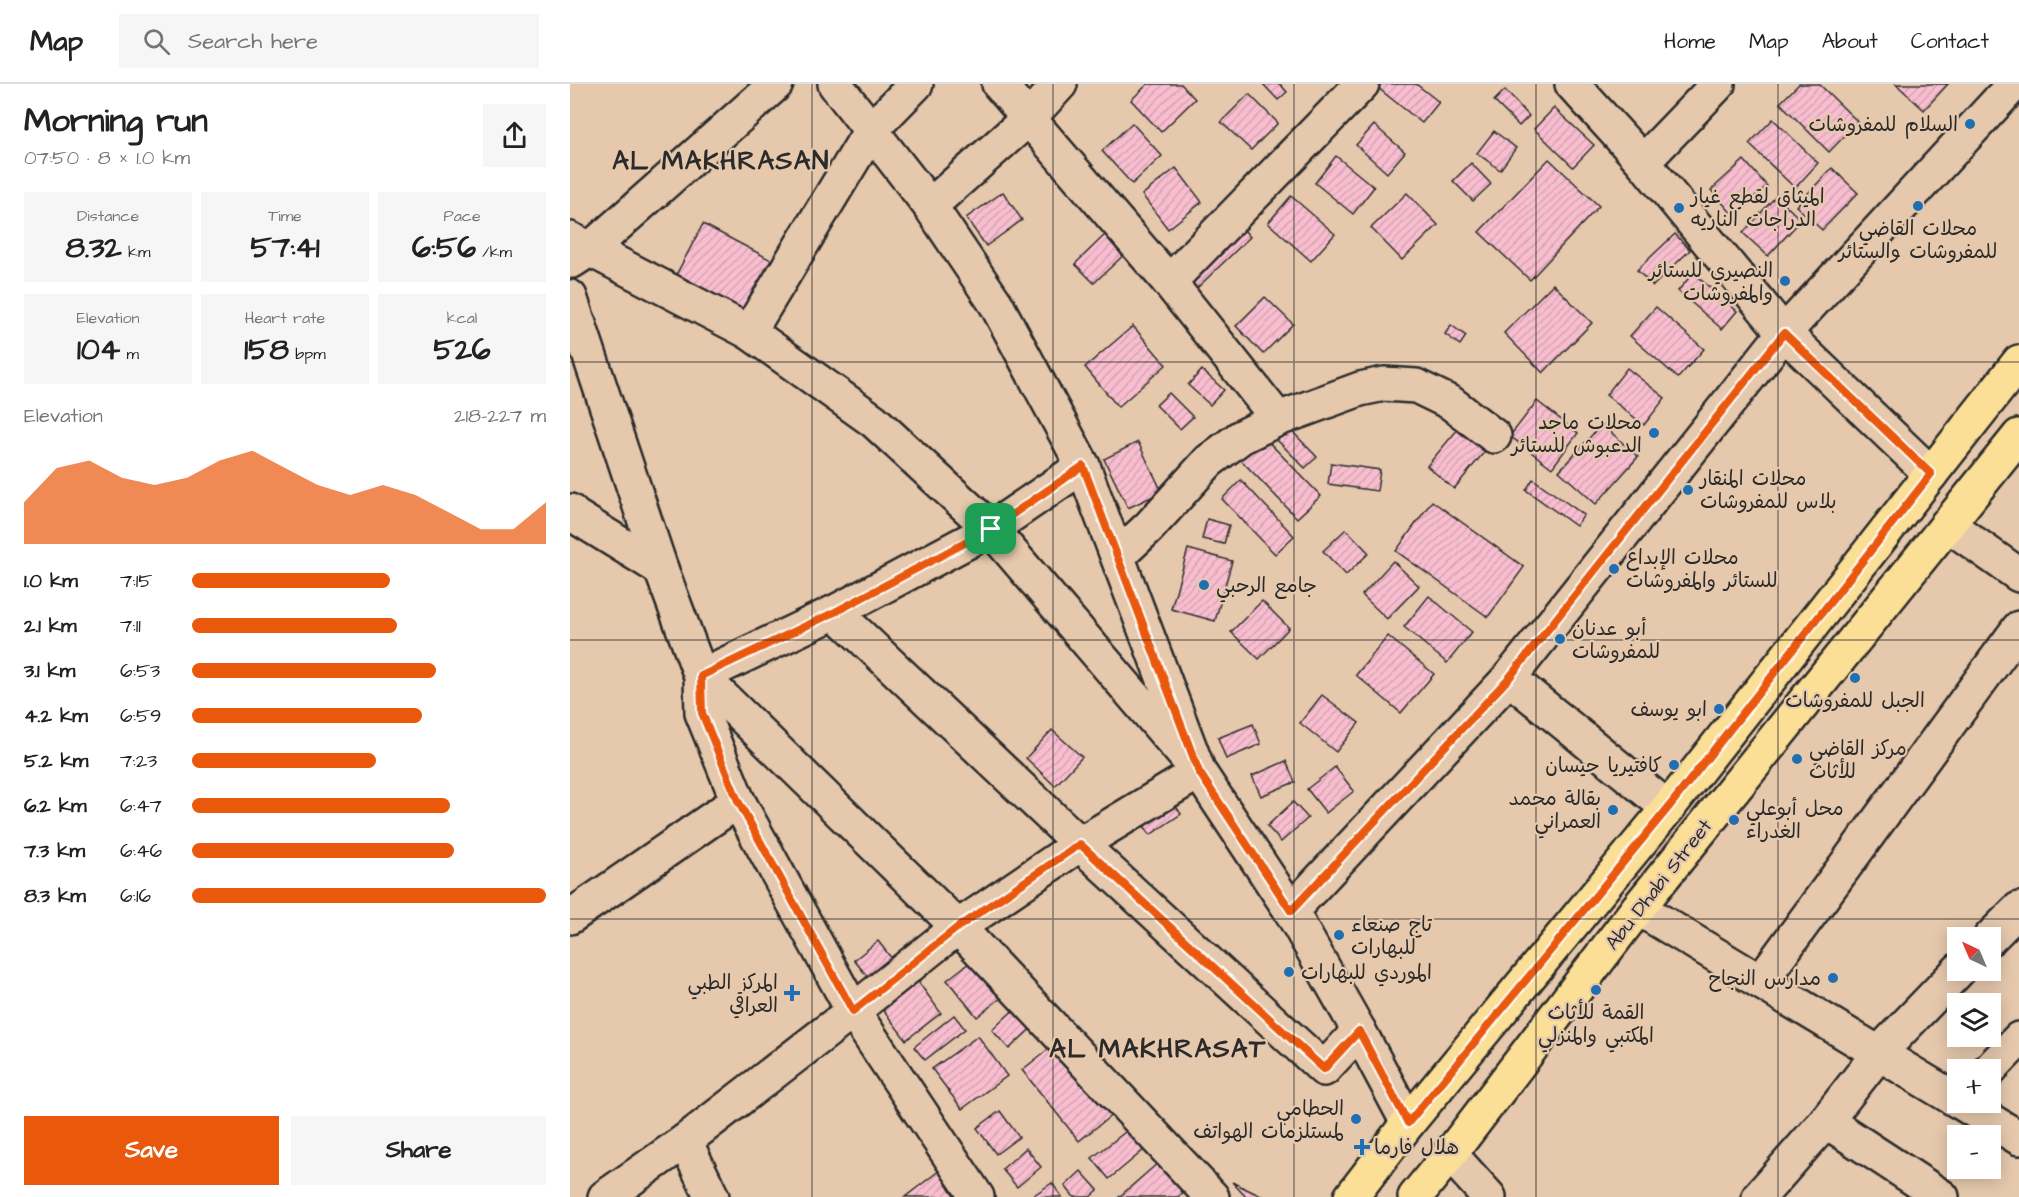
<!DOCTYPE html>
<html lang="en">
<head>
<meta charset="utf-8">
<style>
	:root { --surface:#fff; --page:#f6f6f6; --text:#222; --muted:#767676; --line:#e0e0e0; --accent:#ea580c }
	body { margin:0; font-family:"Architects Daughter","Playpen Sans Arabic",sans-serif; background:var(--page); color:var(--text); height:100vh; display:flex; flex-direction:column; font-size:22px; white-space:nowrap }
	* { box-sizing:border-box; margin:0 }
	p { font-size:20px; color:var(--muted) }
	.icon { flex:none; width:33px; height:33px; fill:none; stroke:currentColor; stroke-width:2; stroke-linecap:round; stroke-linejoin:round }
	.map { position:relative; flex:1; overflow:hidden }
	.sheet { display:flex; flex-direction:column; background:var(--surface); width:570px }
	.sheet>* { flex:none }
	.needle { width:39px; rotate:316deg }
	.buttons { position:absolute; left:1377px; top:843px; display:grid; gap:12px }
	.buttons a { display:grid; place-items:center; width:54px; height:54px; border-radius:0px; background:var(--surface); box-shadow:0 3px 15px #0003; font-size:30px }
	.pin { position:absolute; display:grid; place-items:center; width:51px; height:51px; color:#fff; margin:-26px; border-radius:12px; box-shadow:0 3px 9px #0006 }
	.round { display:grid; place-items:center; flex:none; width:63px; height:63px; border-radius:0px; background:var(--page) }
	.head { display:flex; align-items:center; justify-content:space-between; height:102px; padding:0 24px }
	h1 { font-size:33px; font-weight:800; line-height:45px }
	.figures { display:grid; grid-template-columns:repeat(3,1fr); gap:9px; height:102px; padding:6px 24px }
	.figures div { display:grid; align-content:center; border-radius:0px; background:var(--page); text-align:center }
	.figures b { font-size:30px; font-weight:800 }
	.figures small { font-size:16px; font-weight:400 }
	.figures p { font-size:16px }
	.chart { height:168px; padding:12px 24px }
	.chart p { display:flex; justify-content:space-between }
	.chart svg { width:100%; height:108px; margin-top:6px; fill:var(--accent); opacity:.7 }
	.primary-button { display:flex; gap:12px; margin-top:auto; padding:12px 24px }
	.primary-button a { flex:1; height:69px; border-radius:0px; background:var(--accent); color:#fff; font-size:24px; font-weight:800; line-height:69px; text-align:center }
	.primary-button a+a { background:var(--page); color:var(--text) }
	ul { padding:0 24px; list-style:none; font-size:20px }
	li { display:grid; grid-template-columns:96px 72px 1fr; align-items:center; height:45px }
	li i { height:15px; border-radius:8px; background:var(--accent) }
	header { display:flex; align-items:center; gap:36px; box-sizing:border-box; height:84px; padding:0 30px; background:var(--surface); border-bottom:2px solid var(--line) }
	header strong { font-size:28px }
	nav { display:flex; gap:33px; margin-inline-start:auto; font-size:21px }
	.search { width:420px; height:54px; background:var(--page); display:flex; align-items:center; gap:15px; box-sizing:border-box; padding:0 21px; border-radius:0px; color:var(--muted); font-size:22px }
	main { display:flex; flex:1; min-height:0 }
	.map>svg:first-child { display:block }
</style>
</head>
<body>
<header>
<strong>Map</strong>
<div class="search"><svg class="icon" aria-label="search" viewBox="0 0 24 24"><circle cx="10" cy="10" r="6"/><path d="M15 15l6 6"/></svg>Search here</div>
<nav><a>Home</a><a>Map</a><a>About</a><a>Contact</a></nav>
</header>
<main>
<section class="sheet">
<div class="head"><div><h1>Morning run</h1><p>07:50 · 8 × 1.0 km</p></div><a class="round"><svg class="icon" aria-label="share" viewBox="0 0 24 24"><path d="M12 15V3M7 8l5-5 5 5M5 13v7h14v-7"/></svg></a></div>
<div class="figures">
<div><p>Distance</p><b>8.32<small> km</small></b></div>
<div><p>Time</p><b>57:41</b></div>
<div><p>Pace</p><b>6:56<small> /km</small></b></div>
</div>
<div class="figures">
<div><p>Elevation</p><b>104<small> m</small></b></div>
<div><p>Heart rate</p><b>158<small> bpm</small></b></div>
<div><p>kcal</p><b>526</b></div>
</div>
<div class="chart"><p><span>Elevation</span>218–227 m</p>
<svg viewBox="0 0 160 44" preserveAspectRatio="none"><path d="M0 44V27L10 13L20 10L30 17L40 20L50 17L60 10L70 6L80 13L90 20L100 24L110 20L120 24L130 31L140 38L150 38L160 27V44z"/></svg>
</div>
<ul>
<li><b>1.0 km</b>7:15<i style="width:56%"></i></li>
<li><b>2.1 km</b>7:11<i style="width:58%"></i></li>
<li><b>3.1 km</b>6:53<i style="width:69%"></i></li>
<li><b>4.2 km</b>6:59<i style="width:65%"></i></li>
<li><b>5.2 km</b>7:23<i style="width:52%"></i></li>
<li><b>6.2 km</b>6:47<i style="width:73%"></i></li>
<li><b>7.3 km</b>6:46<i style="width:74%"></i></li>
<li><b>8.3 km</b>6:16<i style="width:100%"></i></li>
</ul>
<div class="primary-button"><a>Save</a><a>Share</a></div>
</section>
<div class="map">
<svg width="1449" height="1113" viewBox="0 0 1449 1113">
	<defs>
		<pattern id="building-hatch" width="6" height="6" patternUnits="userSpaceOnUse" patternTransform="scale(1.5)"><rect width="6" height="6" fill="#f8becf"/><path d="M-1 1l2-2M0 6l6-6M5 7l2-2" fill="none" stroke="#d5a3b2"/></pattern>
	</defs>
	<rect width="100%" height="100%" fill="#e6c9ad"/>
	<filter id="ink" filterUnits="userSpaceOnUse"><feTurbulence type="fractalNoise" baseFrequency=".0167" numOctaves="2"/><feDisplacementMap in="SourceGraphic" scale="12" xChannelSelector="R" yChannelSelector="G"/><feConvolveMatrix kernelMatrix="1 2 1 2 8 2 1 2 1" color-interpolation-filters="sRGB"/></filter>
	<g filter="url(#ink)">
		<g fill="url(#building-hatch)" stroke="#2b2b2b" stroke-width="1.5">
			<polygon points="578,0 611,0 625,15 591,48 561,16"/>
			<polygon points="693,0 710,0 717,8 708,16"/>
			<polygon points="803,0 846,0 869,18 852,39"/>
			<polygon points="1229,0 1249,0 1288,38 1259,68 1210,19"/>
			<polygon points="1326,0 1378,0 1354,26"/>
			<polygon points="935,6 959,32 949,42 924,17"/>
			<polygon points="679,10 708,39 681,66 651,38"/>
			<polygon points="984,24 1024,61 1003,83 964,45"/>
			<polygon points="1203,35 1248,79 1225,104 1179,60"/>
			<polygon points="562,39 592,72 562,100 532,67"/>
			<polygon points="804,41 835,68 817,89 786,61"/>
			<polygon points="924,47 946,64 930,86 907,69"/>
			<polygon points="766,72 804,103 783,130 745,99"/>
			<polygon points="979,75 1029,122 960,196 909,148"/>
			<polygon points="1174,76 1197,102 1164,132 1141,106"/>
			<polygon points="901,79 921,100 903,117 883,97"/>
			<polygon points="606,84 632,118 598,145 572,111"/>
			<polygon points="1262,84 1288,109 1252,146 1226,122"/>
			<polygon points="433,108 452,136 416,162 396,134"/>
			<polygon points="837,109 868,141 832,176 801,144"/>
			<polygon points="721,112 765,150 741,177 698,139"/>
			<polygon points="1206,112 1231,136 1198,172 1173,149"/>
			<polygon points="668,139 680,153 625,206 612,193"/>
			<polygon points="133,140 203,177 175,230 105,193"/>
			<polygon points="541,145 560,165 524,199 505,180"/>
			<polygon points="1105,150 1120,166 1083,202 1067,186"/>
			<polygon points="1123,189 1167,227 1152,245 1108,207"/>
			<polygon points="983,200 1022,239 973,289 934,249"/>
			<polygon points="695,213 723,240 693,270 666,242"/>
			<polygon points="1086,223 1134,265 1108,294 1060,252"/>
			<polygon points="881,241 896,252 890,261 875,250"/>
			<polygon points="563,242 596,281 548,323 515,283"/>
			<polygon points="1057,284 1095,314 1074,341 1036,311"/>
			<polygon points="632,286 654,306 640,321 618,301"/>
			<polygon points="599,309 623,333 610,345 586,321"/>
			<polygon points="967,317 1008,349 982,384 940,352"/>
			<polygon points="1032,340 1068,373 1026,420 989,387"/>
			<polygon points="718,343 747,373 735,384 706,355"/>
			<polygon points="888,345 915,367 884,405 857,382"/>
			<polygon points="690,349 751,412 727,434 667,372"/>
			<polygon points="568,358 592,408 558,424 534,375"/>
			<polygon points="761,379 810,386 807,407 758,400"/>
			<polygon points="963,395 1014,431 1006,442 956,406"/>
			<polygon points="671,396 724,452 705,470 652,415"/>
			<polygon points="862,417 954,483 918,533 826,467"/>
			<polygon points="637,435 659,441 654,460 632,455"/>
			<polygon points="776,445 799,469 776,491 753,467"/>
			<polygon points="618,465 662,477 645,537 601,525"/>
			<polygon points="823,477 849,502 817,535 792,511"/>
			<polygon points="859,512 902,548 877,579 834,543"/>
			<polygon points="692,517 719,544 689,575 661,548"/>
			<polygon points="818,552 864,590 831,629 786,591"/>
			<polygon points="752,611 789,639 766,668 730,639"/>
			<polygon points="683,640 691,660 656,675 648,654"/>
			<polygon points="482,646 512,673 485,702 456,674"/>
			<polygon points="716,677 725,698 691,712 682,692"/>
			<polygon points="765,683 784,707 756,729 737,705"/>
			<polygon points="602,716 611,730 580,751 571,737"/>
			<polygon points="723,718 738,734 711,758 697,742"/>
			<polygon points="308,857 326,880 302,898 284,876"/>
			<polygon points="408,872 437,909 407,933 377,896"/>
			<polygon points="344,892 371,929 336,956 308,919"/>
			<polygon points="451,919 468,938 439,965 422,946"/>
			<polygon points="384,931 395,945 355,976 344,963"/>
			<polygon points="408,952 437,992 392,1025 362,985"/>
			<polygon points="490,956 547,1027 509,1057 452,986"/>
			<polygon points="430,1027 449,1053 426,1070 407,1044"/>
			<polygon points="564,1041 580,1061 539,1095 522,1074"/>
			<polygon points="456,1064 471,1083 447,1103 432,1085"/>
			<polygon points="588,1079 613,1109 608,1113 549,1113"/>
			<polygon points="370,1086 390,1113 335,1113"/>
			<polygon points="511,1087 528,1106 520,1113 504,1113 495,1102"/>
			<polygon points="662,1098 693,1113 676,1113"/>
			<polygon points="482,1099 492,1113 461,1113"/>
		</g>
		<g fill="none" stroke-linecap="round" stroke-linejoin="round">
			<g stroke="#2b2b2b" stroke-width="38">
				<g id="minor">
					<polyline points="265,0 360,122 426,220 513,382 629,688 721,827 789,947 838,1039"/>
					<polyline points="429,0 599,198 792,0"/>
					<polyline points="1002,0 1073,78 1214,249 1361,390"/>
					<polyline points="1073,78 1148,0"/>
					<polyline points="360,122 458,35 490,0"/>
					<polyline points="0,155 179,248 304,337 421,445 629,688 510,760 388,843 283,927 115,1057 35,1113"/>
					<polyline points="2,177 19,166 206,0"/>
					<polyline points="599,198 708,335"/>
					<polyline points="0,213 91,485 131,592 132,629 168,717 283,927 407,1113"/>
					<polyline points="179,248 301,46 346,0"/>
					<polyline points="513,382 421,445 265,528 131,592 388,843 642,1113"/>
					<polyline points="0,427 5,432 91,485"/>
					<polyline points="1377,440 1449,491"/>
					<polyline points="548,472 579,443 639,377 671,353 708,335 790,305 814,300 846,302 881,319 924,352"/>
					<polyline points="265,528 510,760 754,985 789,947"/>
					<polyline points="939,594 1098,724"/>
					<polyline points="1068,824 1388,1017"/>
					<polyline points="721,827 939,594 1214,249 1444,0"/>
					<polyline points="0,833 168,717"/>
					<polyline points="1420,854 1449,825"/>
					<polyline points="1191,897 1449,544"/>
					<polyline points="1419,986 1449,955"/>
					<polyline points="1390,1018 1449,1054"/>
					<polyline points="1256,1037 1372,1113"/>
					<polyline points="115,1057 142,1113"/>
					<polyline points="880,1070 919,1113"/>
					<polyline points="1189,1113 1256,1037 1309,969 1389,886"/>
				</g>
			</g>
			<g stroke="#2b2b2b" stroke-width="38">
				<g id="major">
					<polyline points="781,1113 838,1039 1098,724 1449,278"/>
					<polyline points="845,1113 880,1070 1068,824 1449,352"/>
				</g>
			</g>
			<use href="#minor" stroke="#e6c9ad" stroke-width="33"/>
			<use href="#major" stroke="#fbdf96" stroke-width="33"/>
		</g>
	</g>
	<g fill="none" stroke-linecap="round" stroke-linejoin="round" filter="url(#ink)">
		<g stroke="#fff" stroke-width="12">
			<polygon id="route" points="1214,249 1361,390 1098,724 838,1039 789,947 754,985 510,760 388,843 283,927 168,717 132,629 131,592 265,528 421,445 513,382 629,688 721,827 939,594"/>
		</g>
		<use href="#route" stroke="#ea580c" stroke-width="8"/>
	</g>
	<path fill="none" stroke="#2b2b2b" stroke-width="1.5" stroke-opacity="0.55" d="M242,0V1113M483,0V1113M724,0V1113M966,0V1113M1208,0V1113M0,278H1449M0,556H1449M0,835H1449"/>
	<g fill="#1f6fb2" stroke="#e6c9ad" stroke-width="2">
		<circle cx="1400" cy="40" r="6"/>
		<circle cx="1348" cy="122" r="6"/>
		<circle cx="1109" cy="124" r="6"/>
		<circle cx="1215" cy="197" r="6"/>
		<circle cx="1084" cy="349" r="6"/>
		<circle cx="1118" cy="406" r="6"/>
		<circle cx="1044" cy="485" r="6"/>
		<circle cx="634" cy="501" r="6"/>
		<circle cx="990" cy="555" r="6"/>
		<circle cx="1285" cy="594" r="6"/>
		<circle cx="1149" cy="625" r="6"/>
		<circle cx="1227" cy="675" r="6"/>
		<circle cx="1104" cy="681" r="6"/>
		<circle cx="1043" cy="726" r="6"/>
		<circle cx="1164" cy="736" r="6"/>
		<circle cx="769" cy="851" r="6"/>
		<circle cx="719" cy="888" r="6"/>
		<circle cx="1263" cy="894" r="6"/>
		<circle cx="1026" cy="906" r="6"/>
		<path d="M219 900h6v6h6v6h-6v6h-6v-6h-6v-6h6z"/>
		<circle cx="786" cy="1035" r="6"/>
		<path d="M789 1054h6v6h6v6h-6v6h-6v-6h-6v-6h6z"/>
	</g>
	<g text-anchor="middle" stroke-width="4.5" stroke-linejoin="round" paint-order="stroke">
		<g font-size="20" fill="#2b2b2b" stroke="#e6c9ad" text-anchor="start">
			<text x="1388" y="47" text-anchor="end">السلام للمفروشات</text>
			<text x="1121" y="119">الميثاق لقطع غيار<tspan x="1121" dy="23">الدراجات الناريه</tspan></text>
			<text x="1348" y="151" text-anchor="middle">محلات القاضي<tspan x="1348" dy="23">للمفروشات والستائر</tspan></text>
			<text x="1203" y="193" text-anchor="end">النصيري للستائر<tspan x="1203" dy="23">والمفروشات</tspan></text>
			<text x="1072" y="345" text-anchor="end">محلات ماجد<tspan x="1072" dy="23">الدعبوش للستائر</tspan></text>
			<text x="1130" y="401">محلات المنقار<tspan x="1130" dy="23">بلاس للمفروشات</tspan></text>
			<text x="1056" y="480">محلات الإبداع<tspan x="1056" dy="23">للستائر والمفروشات</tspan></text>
			<text x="646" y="508">جامع الرحبي</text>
			<text x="1002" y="551">أبو عدنان<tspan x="1002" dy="23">للمفروشات</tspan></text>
			<text x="1285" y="623" text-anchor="middle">الجبل للمفروشات</text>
			<text x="1137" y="632" text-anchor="end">ابو يوسف</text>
			<text x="1239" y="671">مركز القاضي<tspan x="1239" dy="23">للأثاث</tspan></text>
			<text x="1092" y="688" text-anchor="end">كافتيريا حيسان</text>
			<text x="1031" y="721" text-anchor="end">بقالة محمد<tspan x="1031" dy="23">العمراني</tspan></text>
			<text x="1176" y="731">محل أبوعلي<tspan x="1176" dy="23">الغدراء</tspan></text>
			<text x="781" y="847">تاج صنعاء<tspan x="781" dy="23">للبهارات</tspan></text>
			<text x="731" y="895">الموردي للبهارات</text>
			<text x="1251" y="901" text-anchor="end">مدارس النجاح</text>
			<text x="208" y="905" text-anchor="end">المركز الطبي<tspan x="208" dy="23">العراقي</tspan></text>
			<text x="1026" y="935" text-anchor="middle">القمة للأثاث<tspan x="1026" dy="23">المكتبي والمنزلي</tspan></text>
			<text x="774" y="1031" text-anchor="end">الحطامي<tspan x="774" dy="23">لمستلزمات الهواتف</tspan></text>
			<text x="804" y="1070">هلال فارما</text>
		</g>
		<g font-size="20" fill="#2b2b2b" stroke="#e6c9ad">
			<text transform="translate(1088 800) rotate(-52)" y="7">Abu Dhabi Street</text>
		</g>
		<g font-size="26" font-weight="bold" letter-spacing="1.5" fill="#2b2b2b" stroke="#e6c9ad">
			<text x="151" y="85">AL MAKHRASAN</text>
			<text x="588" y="973">AL MAKHRASAT</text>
		</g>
	</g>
</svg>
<div class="buttons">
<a><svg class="needle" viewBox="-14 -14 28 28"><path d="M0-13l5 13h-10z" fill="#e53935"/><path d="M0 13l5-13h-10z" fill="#767676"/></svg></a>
<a><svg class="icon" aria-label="layers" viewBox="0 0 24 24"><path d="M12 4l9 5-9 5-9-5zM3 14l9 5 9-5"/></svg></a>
<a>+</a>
<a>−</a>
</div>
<div class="pin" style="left:421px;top:445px;background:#1e9e55"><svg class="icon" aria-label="arrive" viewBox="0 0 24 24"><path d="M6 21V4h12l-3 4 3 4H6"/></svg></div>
</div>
</main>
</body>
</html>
